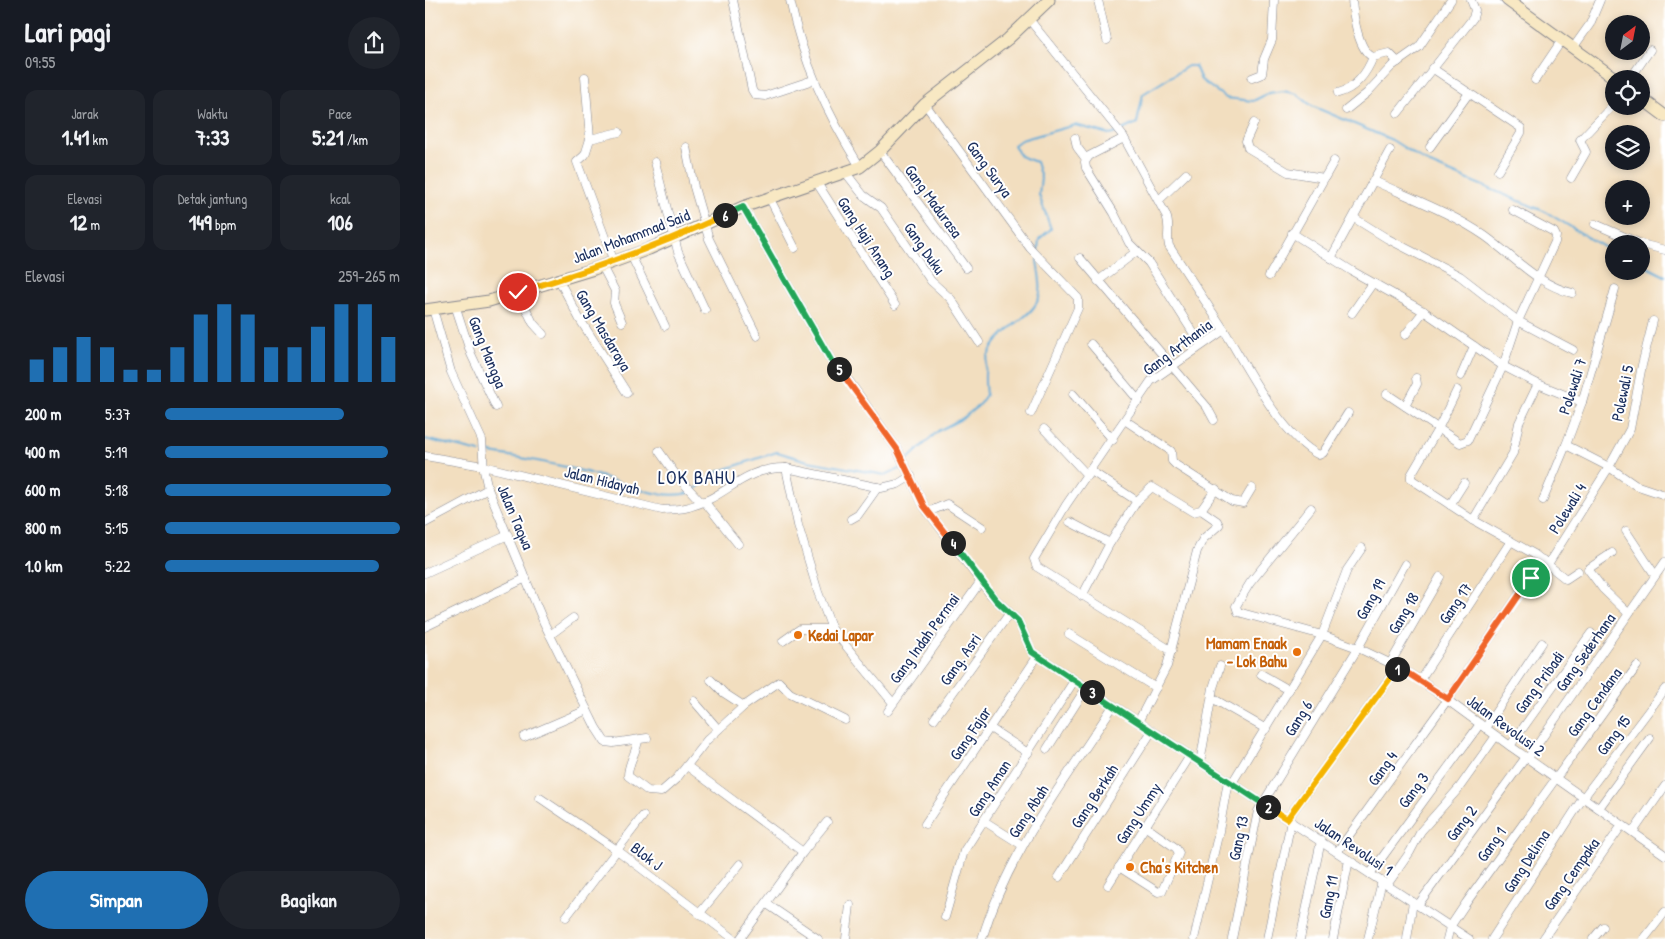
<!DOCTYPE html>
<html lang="id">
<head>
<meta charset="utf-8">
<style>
	:root { --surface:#171b24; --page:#20242c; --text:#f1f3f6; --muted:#9ea1a6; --accent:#1f6fb2 }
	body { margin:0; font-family:"Patrick Hand",sans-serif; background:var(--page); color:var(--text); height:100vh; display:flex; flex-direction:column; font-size:19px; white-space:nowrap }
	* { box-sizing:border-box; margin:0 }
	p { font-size:16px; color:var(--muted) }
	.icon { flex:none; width:28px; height:28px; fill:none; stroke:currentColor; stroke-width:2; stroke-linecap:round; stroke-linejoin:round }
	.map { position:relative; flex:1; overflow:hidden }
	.panel { display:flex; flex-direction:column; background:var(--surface); width:425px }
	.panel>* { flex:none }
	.needle { width:32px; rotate:32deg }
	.fabs { position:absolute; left:1180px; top:15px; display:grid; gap:10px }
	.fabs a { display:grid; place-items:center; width:45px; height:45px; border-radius:50%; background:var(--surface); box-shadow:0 2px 8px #0003; font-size:25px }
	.pin { position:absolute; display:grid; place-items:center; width:42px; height:42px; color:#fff; margin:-21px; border:2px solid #fff; border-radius:50%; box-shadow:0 1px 5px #0007 }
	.km { position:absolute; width:25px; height:25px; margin:-12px; border-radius:50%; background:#222; color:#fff; font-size:14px; line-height:25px; text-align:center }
	.round { display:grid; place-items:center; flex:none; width:52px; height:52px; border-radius:26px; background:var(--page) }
	.overview { display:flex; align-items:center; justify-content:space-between; height:85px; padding:0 25px }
	h1 { font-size:28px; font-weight:700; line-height:38px }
	.stats { display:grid; grid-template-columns:repeat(3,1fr); gap:8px; height:85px; padding:5px 25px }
	.stats div { display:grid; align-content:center; border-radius:12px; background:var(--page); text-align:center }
	.stats b { font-size:21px; font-weight:700 }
	.stats small { font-size:14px; font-weight:400 }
	.stats p { font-size:14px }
	.chart { height:140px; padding:10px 25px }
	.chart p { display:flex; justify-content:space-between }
	.chart svg { width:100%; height:90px; margin-top:5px; stroke:var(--accent); stroke-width:6 }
	.cta { display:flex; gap:10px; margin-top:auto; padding:10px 25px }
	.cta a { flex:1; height:58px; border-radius:30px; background:var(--accent); color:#fff; font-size:20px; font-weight:700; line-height:58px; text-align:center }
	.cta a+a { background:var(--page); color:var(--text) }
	ul { padding:0 25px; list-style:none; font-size:16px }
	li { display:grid; grid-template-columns:80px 60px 1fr; align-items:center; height:38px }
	li i { height:12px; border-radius:6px; background:var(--accent) }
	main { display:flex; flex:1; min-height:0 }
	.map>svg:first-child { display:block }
</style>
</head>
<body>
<main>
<section class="panel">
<div class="overview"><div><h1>Lari pagi</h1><p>09:55</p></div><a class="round"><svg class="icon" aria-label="share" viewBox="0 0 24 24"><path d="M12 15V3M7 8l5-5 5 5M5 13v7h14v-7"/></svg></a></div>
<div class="stats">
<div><p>Jarak</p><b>1.41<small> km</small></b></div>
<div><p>Waktu</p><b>7:33</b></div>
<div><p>Pace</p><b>5:21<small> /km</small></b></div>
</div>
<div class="stats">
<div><p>Elevasi</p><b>12<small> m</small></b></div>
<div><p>Detak jantung</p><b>149<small> bpm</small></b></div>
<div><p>kcal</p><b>106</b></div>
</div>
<div class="chart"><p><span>Elevasi</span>259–265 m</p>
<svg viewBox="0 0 160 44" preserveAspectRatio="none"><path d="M5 44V33M15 44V27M25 44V22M35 44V27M45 44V38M55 44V38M65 44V27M75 44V11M85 44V6M95 44V11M105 44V27M115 44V27M125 44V17M135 44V6M145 44V6M155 44V22"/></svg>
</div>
<ul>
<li><b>200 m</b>5:37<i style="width:76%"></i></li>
<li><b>400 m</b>5:19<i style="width:95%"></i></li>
<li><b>600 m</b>5:18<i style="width:96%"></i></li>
<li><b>800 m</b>5:15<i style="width:100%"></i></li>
<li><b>1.0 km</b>5:22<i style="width:91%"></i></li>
</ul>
<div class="cta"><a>Simpan</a><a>Bagikan</a></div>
</section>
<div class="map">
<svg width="1240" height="939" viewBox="0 0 1240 939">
	<rect width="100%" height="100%" fill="#fff"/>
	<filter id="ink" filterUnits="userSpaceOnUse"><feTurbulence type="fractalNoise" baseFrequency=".02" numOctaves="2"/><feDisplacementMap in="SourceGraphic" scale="10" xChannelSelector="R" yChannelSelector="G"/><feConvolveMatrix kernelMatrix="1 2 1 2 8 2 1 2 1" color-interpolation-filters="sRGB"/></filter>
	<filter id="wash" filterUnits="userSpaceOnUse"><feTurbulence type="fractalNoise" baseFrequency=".0096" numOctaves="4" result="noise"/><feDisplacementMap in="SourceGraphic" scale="20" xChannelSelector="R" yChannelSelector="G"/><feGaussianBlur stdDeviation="1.12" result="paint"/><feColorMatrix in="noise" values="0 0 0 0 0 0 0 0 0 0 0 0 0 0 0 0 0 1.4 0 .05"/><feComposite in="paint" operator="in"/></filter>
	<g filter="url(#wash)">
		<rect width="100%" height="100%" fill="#f2debf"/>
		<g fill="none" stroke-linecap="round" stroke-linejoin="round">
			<g stroke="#5faad8" stroke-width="2">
				<polyline points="697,130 712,123 718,94 763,66 770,66 776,80 801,98 828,101 844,93 858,91 872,94 887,106 967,140 1005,164 1121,212 1189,253"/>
				<polyline points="613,252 614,239 626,229 614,195 616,178 611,162 595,156 589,145 596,140 650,125 684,134 693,132"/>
				<polyline points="1216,264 1240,276"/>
				<polyline points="0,439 55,452"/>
				<path d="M59,452C93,457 127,463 161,472C193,480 230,501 264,493"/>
				<path d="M481,461L513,431L538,418L553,406L561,395C557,361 562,346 590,324C598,318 608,311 612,302C619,291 613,272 612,259"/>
				<polyline points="268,491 292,472 352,452 383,461 460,475 474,469 477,464"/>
			</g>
		</g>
	</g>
	<g filter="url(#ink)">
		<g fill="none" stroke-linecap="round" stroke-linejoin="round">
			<g stroke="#86868e" stroke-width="9">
				<g id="street">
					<polyline points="308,0 327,90 330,95 340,96 388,80"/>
					<path d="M365,0C378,63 402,113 435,167"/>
					<polyline points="673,0 682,40"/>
					<path d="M927,0C928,14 933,51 948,57L964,53L973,62"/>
					<path d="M603,18L698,136L741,215C746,227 741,235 744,246L799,330L726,381L641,505L609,559L612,567L747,651"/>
					<polyline points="1148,48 1165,24 1175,0"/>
					<polyline points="1007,68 1096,128 1096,133 1073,171"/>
					<polyline points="160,77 165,139 160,155 152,162 189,262"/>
					<polyline points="827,78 837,74 839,59 847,40 849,0"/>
					<polyline points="1205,79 1225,50"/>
					<polyline points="1110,80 1137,40"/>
					<path d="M913,93C930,89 942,73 948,57"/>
					<polyline points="500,104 605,248 653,298 653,308 606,413"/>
					<polyline points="921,110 942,93 967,66 994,47 1026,0"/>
					<polyline points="973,113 1048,18 1050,10 1046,0"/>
					<polyline points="829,123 821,141 823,148 863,172 899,178"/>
					<polyline points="650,138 652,147 661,159"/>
					<polyline points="699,138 664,156 660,162 661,168 689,213 704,243 724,263 776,345"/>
					<polyline points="165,139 194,132"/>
					<polyline points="261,147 269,187 284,239 332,336"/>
					<polyline points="1005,147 1044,93"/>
					<polyline points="455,151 541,268"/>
					<polyline points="230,162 253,252 280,310"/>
					<polyline points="421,173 438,195 456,208 506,281 526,299 554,342"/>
					<polyline points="1146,178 1161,152 1155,140 1189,104"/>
					<path d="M949,181C986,198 1027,213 1060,236C1088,256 1113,285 1147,293"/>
					<polyline points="392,183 470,305"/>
					<polyline points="345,199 370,248"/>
					<polyline points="734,200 761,174"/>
					<polyline points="318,207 407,362 417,371 472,449 499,506 565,594 593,621 607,652 1044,939"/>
					<polyline points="929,218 963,239 1035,276 1093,321 1148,350"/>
					<polyline points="1170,224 1216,244 1240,250"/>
					<polyline points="867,233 927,271 1000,312 1078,366 1113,384 1157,402"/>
					<polyline points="206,255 240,326"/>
					<polyline points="655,258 782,407 789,420"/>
					<polyline points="906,258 965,150"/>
					<polyline points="177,266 190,291 189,303 197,322"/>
					<polyline points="844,276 909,161"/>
					<polyline points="134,280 154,318 202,393"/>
					<polyline points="673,281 712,251"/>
					<polyline points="1190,289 1157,402 1141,445 1184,467 1210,485 1240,495"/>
					<polyline points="93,292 108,323 118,334"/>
					<polyline points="31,308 46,354 71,407"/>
					<polyline points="8,309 26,372 57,440 59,471 63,489 119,623 171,728 180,742 188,743 222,738"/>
					<polyline points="927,313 948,283"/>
					<path d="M799,330C821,366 856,436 894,455L898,453L923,413"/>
					<polyline points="980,335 999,311"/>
					<polyline points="666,344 714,401"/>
					<polyline points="1036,376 1049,346"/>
					<polyline points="1032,390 1013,429 986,475 986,479 1048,520 1109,554 1141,579 1153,571"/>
					<polyline points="648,394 688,440"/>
					<polyline points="962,394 1035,443 1043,440 1078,366 1093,321 1130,242 1131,236 1129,232 1088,210"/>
					<polyline points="980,406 992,384 991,378"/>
					<polyline points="701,421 746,451 747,461 751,465 807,501 818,503 827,488"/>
					<polyline points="619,429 663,476"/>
					<polyline points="234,451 251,475 276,502"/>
					<path d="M0,456L58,466L237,510C246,509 255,510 264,507C301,498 317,467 361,468L456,488L473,484L486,476"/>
					<polyline points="361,468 373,525 393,592 407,629 468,703"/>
					<polyline points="666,471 712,501 727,487 768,512 776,510 791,489"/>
					<polyline points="1118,500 1141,445"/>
					<polyline points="279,501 313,544"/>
					<polyline points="1025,505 1039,483"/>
					<polyline points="886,508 825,583 811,606 813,612 897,635 933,648 973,667 995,680 1085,746 1240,855"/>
					<polyline points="503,512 522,504 557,527"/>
					<polyline points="426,519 433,515 453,487"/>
					<polyline points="1048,520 1088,453 1094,423 1113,384"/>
					<polyline points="645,522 685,543"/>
					<polyline points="0,523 63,489"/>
					<polyline points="1201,531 1230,575"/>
					<polyline points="1187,553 1163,569 1178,589 1203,613"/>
					<polyline points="1123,564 1184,467 1205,429 1217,365 1228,321"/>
					<polyline points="0,573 83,535"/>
					<polyline points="657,596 685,543 712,501"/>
					<polyline points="0,627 101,578"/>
					<polyline points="644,634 731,688"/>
					<polyline points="125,635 148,618"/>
					<polyline points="358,641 375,629 407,629"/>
					<polyline points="966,662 1015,577"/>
					<polyline points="836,674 864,690"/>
					<polyline points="995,680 1086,541"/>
					<polyline points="787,698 841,729"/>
					<polyline points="269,701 293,729"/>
					<polyline points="319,706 354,682 365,693 420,720"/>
					<polyline points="463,711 556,581"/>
					<polyline points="509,719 584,614"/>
					<polyline points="713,722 742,666 772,551 778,539 794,525 792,521 776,510"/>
					<polyline points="565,728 603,753"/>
					<polyline points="1060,728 1117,643"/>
					<polyline points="99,737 162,710"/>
					<path d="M213,741C211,753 203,763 203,776L223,791L236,792L252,778L282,740L319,706L299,693L286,680"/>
					<polyline points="1085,746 1166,633"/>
					<polyline points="622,749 661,688"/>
					<polyline points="1103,758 1240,562"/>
					<polyline points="775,763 788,688 795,666"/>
					<polyline points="262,766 378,852"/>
					<polyline points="807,783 897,635 922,570 937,548"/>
					<polyline points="115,798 192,850 309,939"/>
					<polyline points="1174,808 1225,738"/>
					<polyline points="862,819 973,667"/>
					<polyline points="559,821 597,845"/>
					<polyline points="500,824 612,657"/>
					<polyline points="1208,832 1240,786"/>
					<polyline points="912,852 1023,699 1118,560"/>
					<polyline points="694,867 733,892 737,891 754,853 751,848 721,827"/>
					<polyline points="945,874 1055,724"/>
					<polyline points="634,877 727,731"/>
					<polyline points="683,885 765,756"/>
					<polyline points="962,885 985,852 996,831 1034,788 1071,736"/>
					<polyline points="342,904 393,939"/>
					<polyline points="993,905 1101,757"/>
					<polyline points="274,914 315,864"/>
					<polyline points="141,917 218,816"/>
					<polyline points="520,917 539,851 649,681"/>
					<polyline points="315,939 378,852 402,822"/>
					<polyline points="421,939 425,905"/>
					<path d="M557,939C583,852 640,781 688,706"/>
					<polyline points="769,939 794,831 803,781"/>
					<polyline points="807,939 833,811 933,648 980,564"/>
					<polyline points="842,939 866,821"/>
					<polyline points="875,939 896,841"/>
					<polyline points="908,939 924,860"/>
					<polyline points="943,939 957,881"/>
					<polyline points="982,939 988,902"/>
					<polyline points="1022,939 1025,927 1041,903 1212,666"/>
					<polyline points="1067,939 1158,798 1240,689"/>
					<polyline points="1118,939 1197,825"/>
					<polyline points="1168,939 1178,927"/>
					<polyline points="1219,939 1240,912"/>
				</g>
			</g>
			<g stroke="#86868e" stroke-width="13">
				<g id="secondary">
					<polyline points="1082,0 1191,79"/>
					<polyline points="1216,98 1240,116"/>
					<polyline points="0,310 64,301 169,269 224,249 318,207 435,167 455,151 500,104 583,39 624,0"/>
				</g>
			</g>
			<use href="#street" stroke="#fff" stroke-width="8"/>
			<use href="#secondary" stroke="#f8e8c3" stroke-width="11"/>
		</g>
	</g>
	<g fill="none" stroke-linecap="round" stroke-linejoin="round" filter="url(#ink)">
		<g stroke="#fff" stroke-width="10">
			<polyline id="split-1" points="972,669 973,667 1023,699 1106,578"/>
		</g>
		<g stroke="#fff" stroke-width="10">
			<polyline id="split-2" points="843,807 862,819 972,669"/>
		</g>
		<g stroke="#fff" stroke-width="10">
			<polyline id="split-3" points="667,692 843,807"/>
		</g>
		<g stroke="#fff" stroke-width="10">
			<polyline id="split-4" points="528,543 571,600 593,621 607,652 667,692"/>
		</g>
		<g stroke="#fff" stroke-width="10">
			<polyline id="split-5" points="414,369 472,449 499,506 528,543"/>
		</g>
		<g stroke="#fff" stroke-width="10">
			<polyline id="split-6" points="300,215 318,207 407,362 414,369"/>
		</g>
		<g stroke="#fff" stroke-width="10">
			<path id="split-7" d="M93,292C164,271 233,246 300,215"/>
		</g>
		<use href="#split-1" stroke="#f0652b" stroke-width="6"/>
		<use href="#split-2" stroke="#f5b400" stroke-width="6"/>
		<use href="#split-3" stroke="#22a559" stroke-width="6"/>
		<use href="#split-4" stroke="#22a559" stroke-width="6"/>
		<use href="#split-5" stroke="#f0652b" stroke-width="6"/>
		<use href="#split-6" stroke="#22a559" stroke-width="6"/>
		<use href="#split-7" stroke="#f5b400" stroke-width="6"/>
	</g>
	<g fill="#e8710a" stroke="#fff" stroke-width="2">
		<circle cx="373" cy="635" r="5"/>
		<circle cx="872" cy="652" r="5"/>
		<circle cx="705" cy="867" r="5"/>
	</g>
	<g text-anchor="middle" stroke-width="4" stroke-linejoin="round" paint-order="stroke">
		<g font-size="16" fill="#1b2f5e" stroke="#fff">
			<text transform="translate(565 169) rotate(54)" y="6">Gang Surya</text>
			<text transform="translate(509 201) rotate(54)" y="6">Gang Madurasa</text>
			<text transform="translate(206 236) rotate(-21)" y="6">Jalan Mohammad Said</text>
			<text transform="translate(442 237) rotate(57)" y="6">Gang Haji Anang</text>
			<text transform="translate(500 248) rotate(55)" y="6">Gang Duku</text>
			<text transform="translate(179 330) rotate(59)" y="6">Gang Masdaraya</text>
			<text transform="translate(752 347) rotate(-37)" y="6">Gang Arthania</text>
			<text transform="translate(63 352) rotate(68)" y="6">Gang Mangga</text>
			<text transform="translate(1147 386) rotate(-72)" y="6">Polewali 7</text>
			<text transform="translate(1197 393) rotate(-78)" y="6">Polewali 5</text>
			<text transform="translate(177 480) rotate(14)" y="6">Jalan Hidayah</text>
			<text transform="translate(1142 508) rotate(-58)" y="6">Polewali 4</text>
			<text transform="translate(91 517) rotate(67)" y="6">Jalan Taqwa</text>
			<text transform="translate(945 599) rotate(-61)" y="6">Gang 19</text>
			<text transform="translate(1030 603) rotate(-56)" y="6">Gang 17</text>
			<text transform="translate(978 613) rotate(-60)" y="6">Gang 18</text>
			<text transform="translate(499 638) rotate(-54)" y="6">Gang Indah Permai</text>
			<text transform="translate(1160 652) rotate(-55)" y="6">Gang Sederhana</text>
			<text transform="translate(535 659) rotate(-55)" y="6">Gang. Asri</text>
			<text transform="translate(1114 682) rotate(-54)" y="6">Gang Pribadi</text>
			<text transform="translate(1169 702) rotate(-54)" y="6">Gang Cendana</text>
			<text transform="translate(873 718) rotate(-58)" y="6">Gang 6</text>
			<text transform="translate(1081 725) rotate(36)" y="6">Jalan Revolusi 2</text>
			<text transform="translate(545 733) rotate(-56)" y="6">Gang Fajar</text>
			<text transform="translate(1188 735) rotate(-53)" y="6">Gang 15</text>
			<text transform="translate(957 768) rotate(-54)" y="6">Gang 4</text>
			<text transform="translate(564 788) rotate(-57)" y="6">Gang Aman</text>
			<text transform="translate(988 790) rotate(-54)" y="6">Gang 3</text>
			<text transform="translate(669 796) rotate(-57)" y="6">Gang Berkah</text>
			<text transform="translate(603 811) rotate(-57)" y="6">Gang Abah</text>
			<text transform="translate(713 813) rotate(-57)" y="6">Gang Ummy</text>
			<text transform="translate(1036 823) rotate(-53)" y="6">Gang 2</text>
			<text transform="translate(813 838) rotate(-78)" y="6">Gang 13</text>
			<text transform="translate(1066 844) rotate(-55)" y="6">Gang 1</text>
			<text transform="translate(929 846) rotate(34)" y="6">Jalan Revolusi 1</text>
			<text transform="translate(222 856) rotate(38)" y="6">Blok J</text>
			<text transform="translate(1101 861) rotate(-57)" y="6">Gang Delima</text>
			<text transform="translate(1146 874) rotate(-55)" y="6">Gang Cempaka</text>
			<text transform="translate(903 897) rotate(-79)" y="6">Gang 11</text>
		</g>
		<g font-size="16" font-weight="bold" fill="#c56008" stroke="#fff" text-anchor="start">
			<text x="383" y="641">Kedai Lapar</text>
			<text x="862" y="649" text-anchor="end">Mamam Enaak<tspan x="862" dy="18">- Lok Bahu</tspan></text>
			<text x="715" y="873">Cha's Kitchen</text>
		</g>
		<g font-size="19" letter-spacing="1" fill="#1b2f5e" stroke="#fff">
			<text x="272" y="484">LOK BAHU</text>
		</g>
	</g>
</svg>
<div class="fabs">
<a><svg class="needle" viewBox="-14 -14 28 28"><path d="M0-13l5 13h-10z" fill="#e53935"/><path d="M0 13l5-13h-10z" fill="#9ea1a6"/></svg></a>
<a><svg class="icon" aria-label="locate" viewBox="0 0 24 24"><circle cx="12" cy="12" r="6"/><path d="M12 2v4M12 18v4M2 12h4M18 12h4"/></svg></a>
<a><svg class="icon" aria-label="layers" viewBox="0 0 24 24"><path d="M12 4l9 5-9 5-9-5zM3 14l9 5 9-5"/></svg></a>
<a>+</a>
<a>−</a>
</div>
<div class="pin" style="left:1106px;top:578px;background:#1e9e55"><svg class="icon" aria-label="arrive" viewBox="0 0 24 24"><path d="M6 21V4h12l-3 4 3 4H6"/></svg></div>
<div class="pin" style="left:93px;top:292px;background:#d93025"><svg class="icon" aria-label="check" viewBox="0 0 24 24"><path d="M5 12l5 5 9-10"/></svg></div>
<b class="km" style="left:972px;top:669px">1</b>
<b class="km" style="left:843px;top:807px">2</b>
<b class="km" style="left:667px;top:692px">3</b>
<b class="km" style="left:528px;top:543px">4</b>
<b class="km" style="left:414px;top:369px">5</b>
<b class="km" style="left:300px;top:215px">6</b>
</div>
</main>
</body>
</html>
